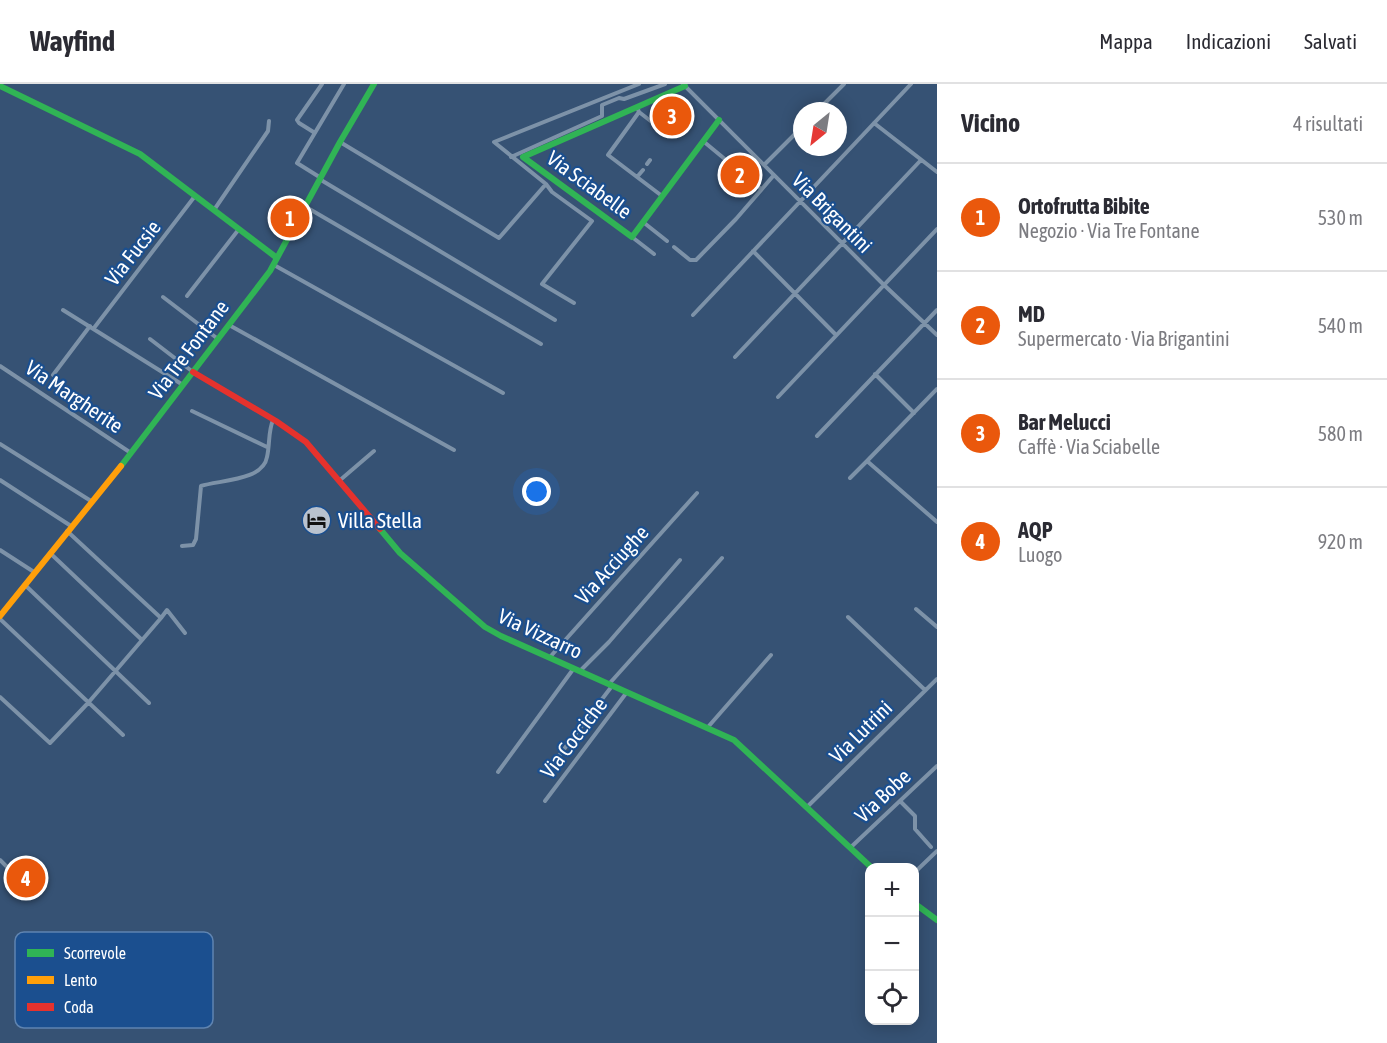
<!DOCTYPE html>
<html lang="it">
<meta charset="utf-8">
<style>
:root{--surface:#fff;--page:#f2f2f3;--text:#2b2b33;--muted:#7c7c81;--line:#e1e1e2;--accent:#ea580c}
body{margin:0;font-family:"Asap Condensed",sans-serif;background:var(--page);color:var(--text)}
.controls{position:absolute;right:18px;bottom:18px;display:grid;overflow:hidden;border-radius:12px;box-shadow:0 3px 15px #0003}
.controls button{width:54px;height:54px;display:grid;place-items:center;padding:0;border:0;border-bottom:2px solid var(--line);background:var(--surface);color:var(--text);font:30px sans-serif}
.compass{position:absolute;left:793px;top:18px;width:54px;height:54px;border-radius:50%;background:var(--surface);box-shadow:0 3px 15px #0003;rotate:210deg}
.you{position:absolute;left:537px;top:408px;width:21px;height:21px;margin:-15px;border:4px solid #fff;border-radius:50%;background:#1a73e8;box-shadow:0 0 0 9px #1a73e833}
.badge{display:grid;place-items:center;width:39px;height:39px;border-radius:50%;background:var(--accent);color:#fff;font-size:20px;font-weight:700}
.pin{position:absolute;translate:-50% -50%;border:3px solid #fff;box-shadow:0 2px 6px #0006}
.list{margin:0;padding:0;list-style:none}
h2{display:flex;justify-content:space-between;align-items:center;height:78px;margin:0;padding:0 24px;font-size:26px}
h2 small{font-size:20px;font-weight:400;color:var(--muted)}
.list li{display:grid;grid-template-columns:39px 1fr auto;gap:18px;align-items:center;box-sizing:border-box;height:108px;padding:0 24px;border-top:2px solid var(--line)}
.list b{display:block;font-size:22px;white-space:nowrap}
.list p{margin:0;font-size:20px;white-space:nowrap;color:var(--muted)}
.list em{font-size:20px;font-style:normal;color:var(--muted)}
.icon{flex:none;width:33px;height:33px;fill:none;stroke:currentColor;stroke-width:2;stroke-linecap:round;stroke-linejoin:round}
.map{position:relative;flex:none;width:937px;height:959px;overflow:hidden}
header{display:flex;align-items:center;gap:36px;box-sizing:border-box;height:84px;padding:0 30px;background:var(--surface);border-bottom:2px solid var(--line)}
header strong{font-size:28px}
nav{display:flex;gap:33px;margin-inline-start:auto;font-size:21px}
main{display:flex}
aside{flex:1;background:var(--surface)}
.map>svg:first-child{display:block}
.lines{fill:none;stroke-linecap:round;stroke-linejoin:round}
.street{stroke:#7d92a8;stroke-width:4}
.fast{stroke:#30b455;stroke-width:6}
.slow{stroke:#ff9f0a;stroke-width:6}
.jam{stroke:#e5322d;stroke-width:6}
.labels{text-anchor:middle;stroke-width:4.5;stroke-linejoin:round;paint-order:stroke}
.street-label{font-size:21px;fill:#fff;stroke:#1b4f8f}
.poi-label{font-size:21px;fill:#fff;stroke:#1b4f8f;text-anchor:start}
.key{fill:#1b4f8f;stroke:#5f84b1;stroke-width:1.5}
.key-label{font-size:16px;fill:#fff}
</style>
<header>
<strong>Wayfind</strong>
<nav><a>Mappa</a><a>Indicazioni</a><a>Salvati</a></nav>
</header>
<main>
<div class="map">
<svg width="937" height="959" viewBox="0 0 937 959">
<rect width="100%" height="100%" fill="#365274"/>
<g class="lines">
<!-- street -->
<path class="street" d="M683,0l200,200 54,51
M637,23l2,5 -31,43 54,41
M817,27l27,-27
M639,28l31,24
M874,39l63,49
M315,49l-16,-10 -2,-3 25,-36
M703,57l58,48
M340,58l159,96 47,-54
M511,73l91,-41v-11l17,-7 5,1 41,-15
M647,80l3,-4
M764,81l38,-38
M637,93l6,-7
M321,94l-24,-15 47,-79
M321,96l234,140
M306,123l235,137
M214,126l54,-79 1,-10
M643,138l24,19
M632,153l22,17
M674,163l16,13h6l40,-41 38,-44
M753,167l83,84
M274,181l229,128
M187,212l52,-67
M163,213l55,42
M574,219l-32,-19 50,-63 -40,-29 -6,-8 -52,-42 145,-58
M63,226l120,75
M693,231l218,-231
M229,241l225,125
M94,244l101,-132
M150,255l43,33
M735,273l186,-197
M0,282l131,87
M875,290l39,39
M53,291l37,-49
M937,305l-70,72 70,61
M778,313l159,-168
M192,327l75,36
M817,352l120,-126
M0,360l91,57
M850,394l17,-17
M0,396l71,46
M339,397l35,-30
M67,447l94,87 6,-8 18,23
M182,462l11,-1 3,-6 5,-53c18,-6 62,-5 66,-29 3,-13 1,-25 6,-37
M0,466l34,22
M50,469l92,87
M25,501l124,118
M916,525l21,18
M848,533l77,73
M0,535l123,116
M550,573l147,-164
M580,587l29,-29 71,-82
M609,600l113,-126
M0,613l50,46 38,-40 73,-85
M708,643l63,-72
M552,681l60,-79
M498,688l76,-104
M545,717l82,-109
M900,717l15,15v13l16,18
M807,723l130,-128
M850,764l87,-82
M0,776l8,8 16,-10
M914,789l23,-22"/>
<!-- fast -->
<path class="fast" d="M0,2l140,68 137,104
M685,2l-162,71 109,80 87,-117
M121,382l149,-195 70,-129 34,-58
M380,445l20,24 85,74 16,9 233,104 138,128
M914,819l23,17"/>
<!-- slow -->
<path class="slow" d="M0,532l121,-150"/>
<!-- jam -->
<path class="jam" d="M193,288l83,49 30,21 74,87"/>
</g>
<!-- icons -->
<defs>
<symbol id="hotel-disc" viewBox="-11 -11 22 22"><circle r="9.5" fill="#b9c2ce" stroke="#1b4f8f"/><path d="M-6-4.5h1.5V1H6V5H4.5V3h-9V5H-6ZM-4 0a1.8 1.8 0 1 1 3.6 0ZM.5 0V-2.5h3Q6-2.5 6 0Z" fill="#111"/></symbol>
</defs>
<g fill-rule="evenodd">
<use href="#hotel-disc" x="300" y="420" width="33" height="33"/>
</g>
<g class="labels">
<!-- street labels -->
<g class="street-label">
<text transform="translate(589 101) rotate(36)" y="7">Via Sciabelle</text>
<text transform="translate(832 129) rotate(45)" y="7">Via Brigantini</text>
<text transform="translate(133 169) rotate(-52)" y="7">Via Fucsie</text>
<text transform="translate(189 266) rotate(-53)" y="7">Via Tre Fontane</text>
<text transform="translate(74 313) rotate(34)" y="7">Via Margherite</text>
<text transform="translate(612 481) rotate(-48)" y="7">Via Acciughe</text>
<text transform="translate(540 550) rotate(25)" y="7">Via Vizzarro</text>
<text transform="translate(861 648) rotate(-45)" y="7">Via Lutrini</text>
<text transform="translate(574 654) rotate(-53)" y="7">Via Cocciche</text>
<text transform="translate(883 712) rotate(-43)" y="7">Via Bobe</text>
</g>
<!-- poi labels -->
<g class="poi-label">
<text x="338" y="444">Villa Stella</text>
</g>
</g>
<!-- legend -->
<rect x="15" y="848" width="198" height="96" rx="9" class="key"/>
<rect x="27" y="865" width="27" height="8" fill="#30b455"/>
<rect x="27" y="892" width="27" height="8" fill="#ff9f0a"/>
<rect x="27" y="919" width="27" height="8" fill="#e5322d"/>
<g class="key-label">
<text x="64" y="875">Scorrevole</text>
<text x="64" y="902">Lento</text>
<text x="64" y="929">Coda</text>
</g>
</svg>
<div class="controls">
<button>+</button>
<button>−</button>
<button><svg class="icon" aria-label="locate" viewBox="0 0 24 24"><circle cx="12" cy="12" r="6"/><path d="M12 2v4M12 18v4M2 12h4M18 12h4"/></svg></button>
</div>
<svg class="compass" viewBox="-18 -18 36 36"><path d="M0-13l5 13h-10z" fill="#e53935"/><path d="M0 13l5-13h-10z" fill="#7c7c81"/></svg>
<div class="you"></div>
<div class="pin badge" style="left:290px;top:134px">1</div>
<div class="pin badge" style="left:740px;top:91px">2</div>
<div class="pin badge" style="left:672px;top:32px">3</div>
<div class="pin badge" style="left:26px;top:794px">4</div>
</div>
<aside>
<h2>Vicino<small>4 risultati</small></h2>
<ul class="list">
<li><span class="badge">1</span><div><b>Ortofrutta Bibite</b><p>Negozio · Via Tre Fontane</p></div><em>530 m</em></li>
<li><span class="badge">2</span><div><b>MD</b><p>Supermercato · Via Brigantini</p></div><em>540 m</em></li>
<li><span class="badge">3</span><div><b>Bar Melucci</b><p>Caffè · Via Sciabelle</p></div><em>580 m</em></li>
<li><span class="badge">4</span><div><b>AQP</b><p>Luogo</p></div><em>920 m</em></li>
</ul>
</aside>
</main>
